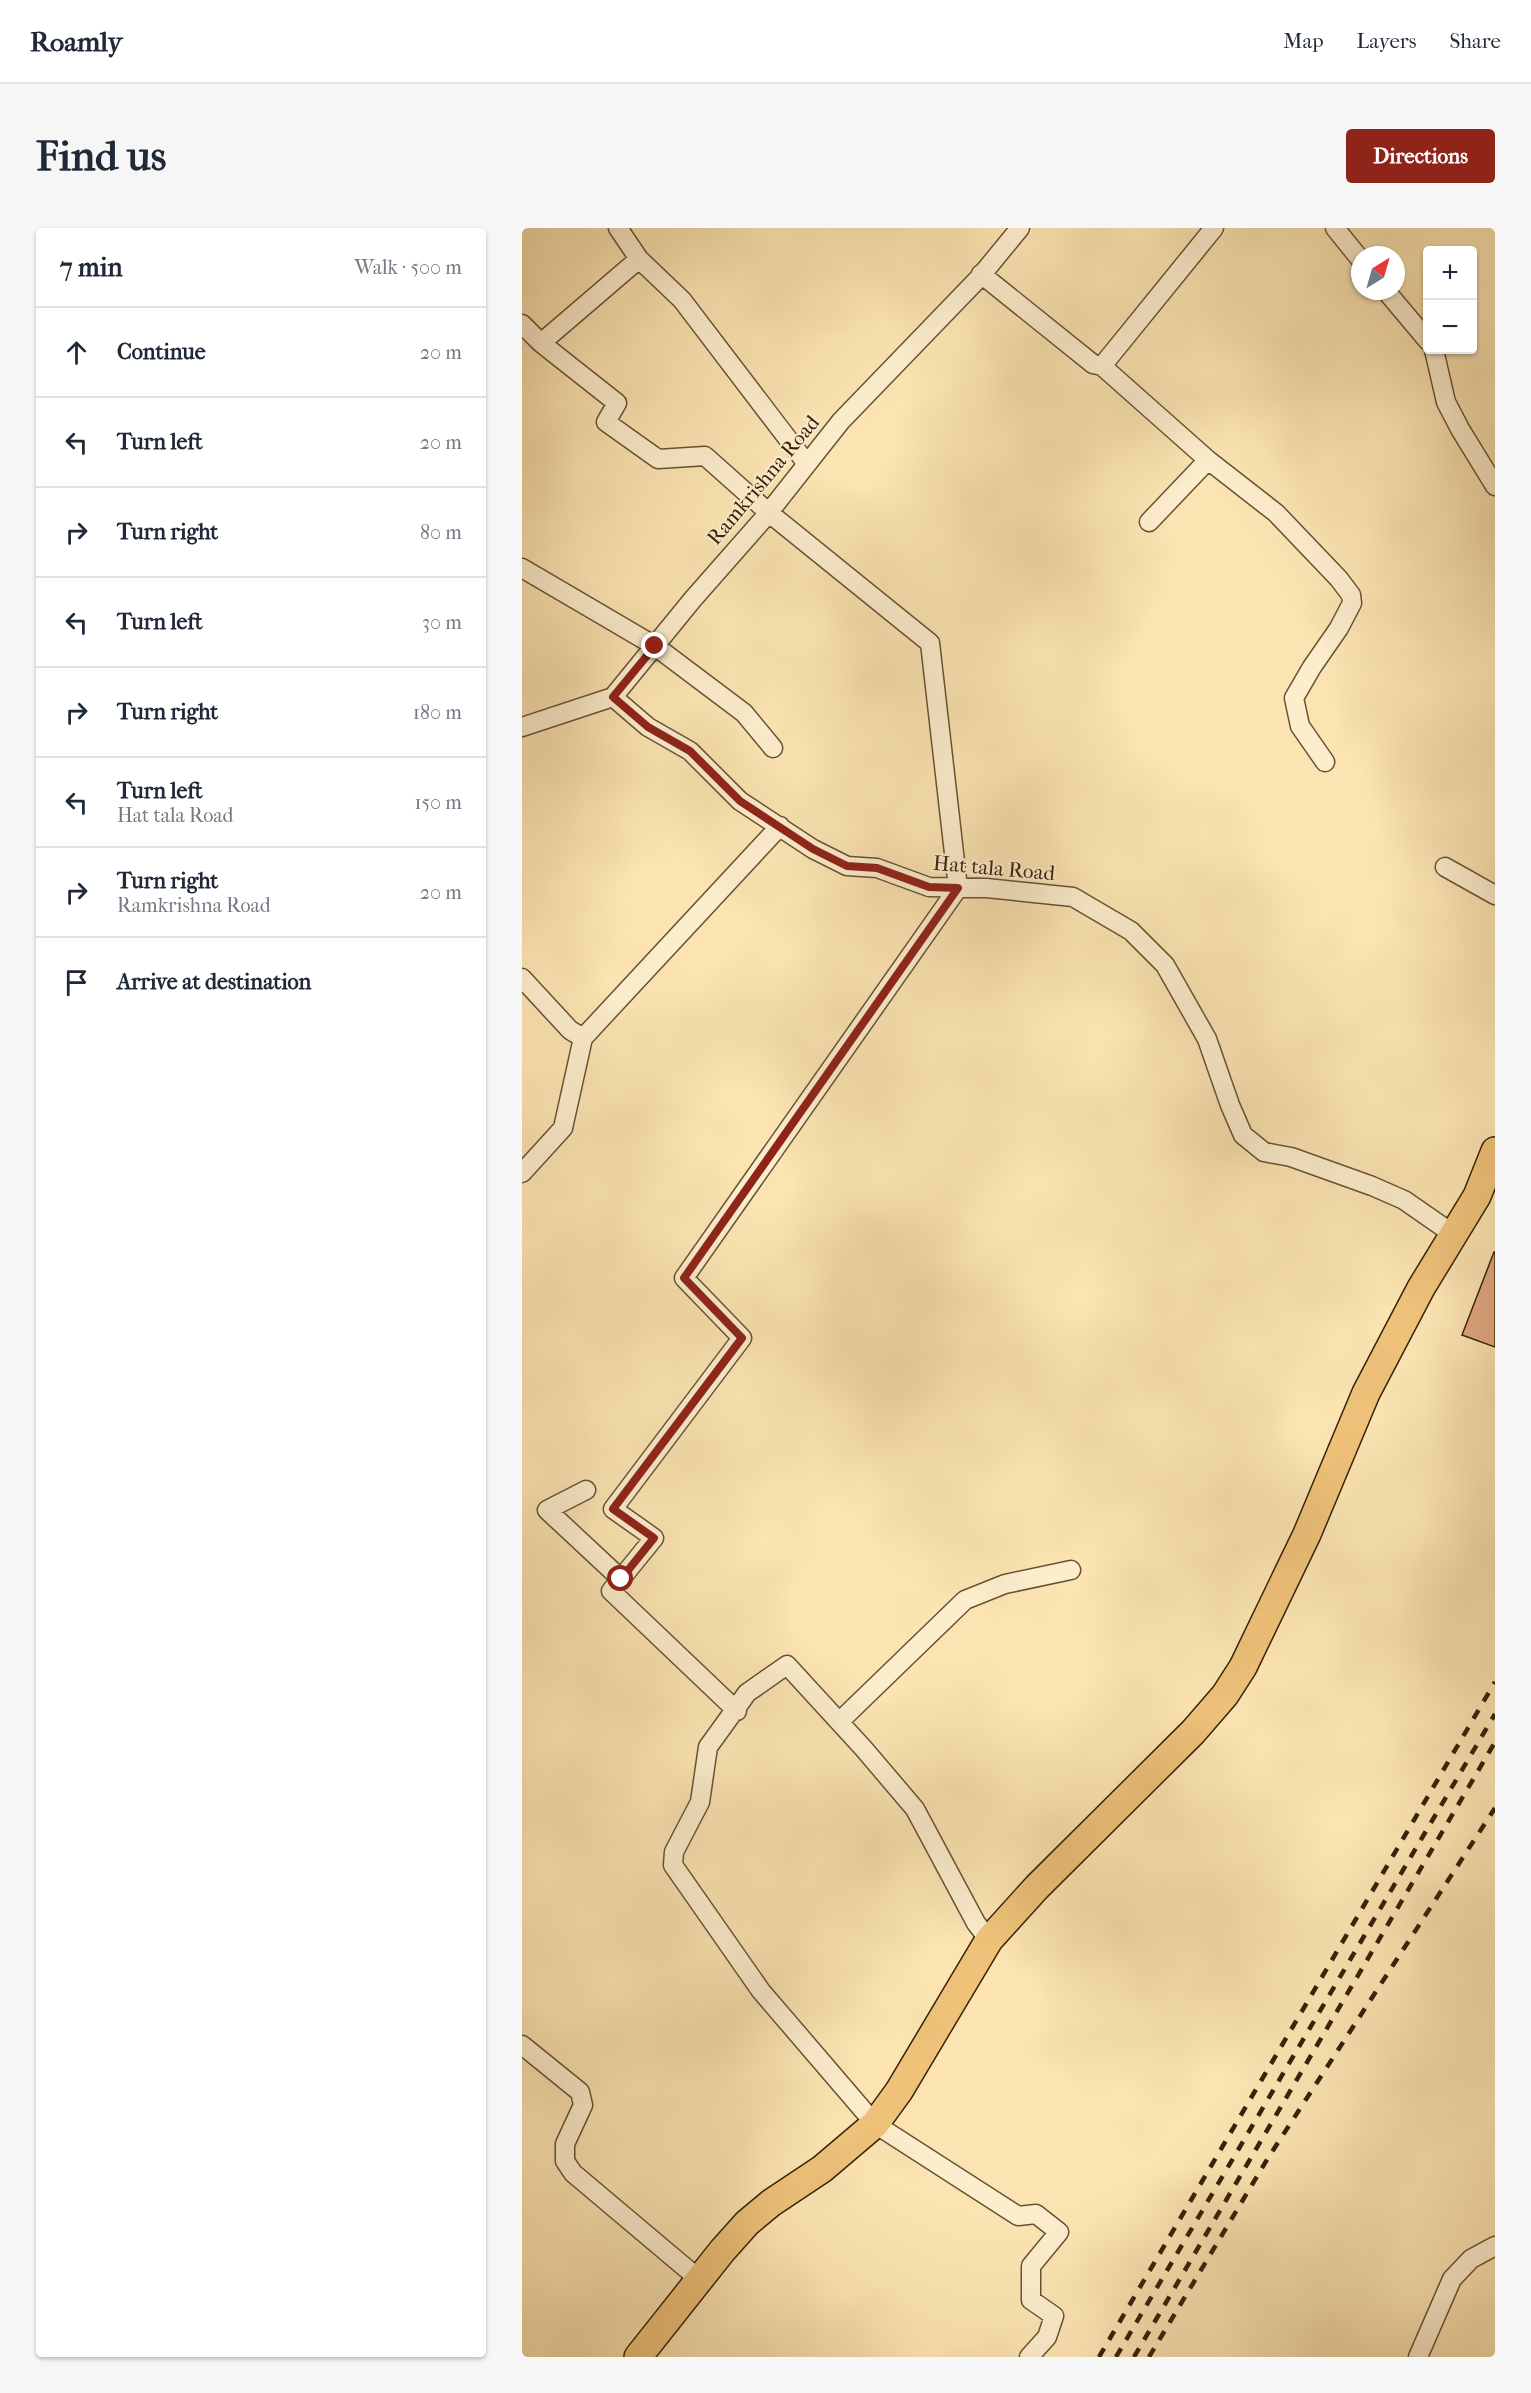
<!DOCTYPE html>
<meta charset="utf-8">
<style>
:root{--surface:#fff;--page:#f6f6f7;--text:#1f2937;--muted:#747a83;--line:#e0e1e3;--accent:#8f2418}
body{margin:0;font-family:"IM FELL French Canon",serif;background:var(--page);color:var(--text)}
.controls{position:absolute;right:18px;top:18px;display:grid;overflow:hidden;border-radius:6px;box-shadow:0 2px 4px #0004}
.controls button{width:54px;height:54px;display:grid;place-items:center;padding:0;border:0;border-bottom:2px solid var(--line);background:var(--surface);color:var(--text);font:30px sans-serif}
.compass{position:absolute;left:829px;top:18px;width:54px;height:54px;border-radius:50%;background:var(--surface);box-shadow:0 2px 4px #0004;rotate:37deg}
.stop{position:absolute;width:18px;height:18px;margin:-14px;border:4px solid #8f2418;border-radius:50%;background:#fff}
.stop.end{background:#8f2418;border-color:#fff;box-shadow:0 2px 6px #0008}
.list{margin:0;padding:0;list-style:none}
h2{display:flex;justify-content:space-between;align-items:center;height:78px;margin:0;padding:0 24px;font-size:26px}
h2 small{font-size:20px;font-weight:400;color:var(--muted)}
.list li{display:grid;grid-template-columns:39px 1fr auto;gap:18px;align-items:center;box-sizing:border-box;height:90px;padding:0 24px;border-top:2px solid var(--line)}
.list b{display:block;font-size:22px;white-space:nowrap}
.list p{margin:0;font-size:20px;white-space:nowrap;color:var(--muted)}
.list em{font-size:20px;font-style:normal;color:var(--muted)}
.icon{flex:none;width:33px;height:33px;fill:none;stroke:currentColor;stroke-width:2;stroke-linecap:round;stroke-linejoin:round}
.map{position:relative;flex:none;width:973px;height:2129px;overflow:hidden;border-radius:6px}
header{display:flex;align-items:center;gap:36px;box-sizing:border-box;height:84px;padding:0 30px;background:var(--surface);border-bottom:2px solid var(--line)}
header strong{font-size:28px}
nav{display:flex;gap:33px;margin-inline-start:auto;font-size:21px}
.intro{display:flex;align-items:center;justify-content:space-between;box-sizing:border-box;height:144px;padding:0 36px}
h1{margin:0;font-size:42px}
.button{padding:15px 27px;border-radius:6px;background:var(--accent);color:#fff;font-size:21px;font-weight:700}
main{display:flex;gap:36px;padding:0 36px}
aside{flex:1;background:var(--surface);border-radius:6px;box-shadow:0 2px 4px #0004}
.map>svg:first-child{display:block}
.building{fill:#dfa67e;stroke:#372109;stroke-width:1.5}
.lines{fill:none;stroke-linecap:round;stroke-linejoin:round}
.minor-casing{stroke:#685233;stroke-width:21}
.highway-casing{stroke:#372109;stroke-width:30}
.minor{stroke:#fcedcd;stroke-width:18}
.highway{stroke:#eec279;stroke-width:27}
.rail{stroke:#372109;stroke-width:4.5;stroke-dasharray:10 10;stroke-linecap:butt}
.route{stroke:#8f2418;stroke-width:8}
.labels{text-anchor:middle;stroke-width:4.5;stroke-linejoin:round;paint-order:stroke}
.street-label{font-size:21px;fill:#372109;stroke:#fcedcd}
</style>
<header>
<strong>Roamly</strong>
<nav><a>Map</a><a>Layers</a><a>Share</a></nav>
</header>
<div class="intro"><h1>Find us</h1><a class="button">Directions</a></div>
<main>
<aside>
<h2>7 min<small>Walk · 500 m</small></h2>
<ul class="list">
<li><svg class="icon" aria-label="ahead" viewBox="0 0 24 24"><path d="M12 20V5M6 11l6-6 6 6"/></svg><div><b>Continue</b></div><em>20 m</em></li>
<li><svg class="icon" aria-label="left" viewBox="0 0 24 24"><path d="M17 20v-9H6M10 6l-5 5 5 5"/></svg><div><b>Turn left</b></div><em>20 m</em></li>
<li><svg class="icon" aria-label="right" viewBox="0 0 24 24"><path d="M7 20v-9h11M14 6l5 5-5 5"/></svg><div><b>Turn right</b></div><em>80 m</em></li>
<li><svg class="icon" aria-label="left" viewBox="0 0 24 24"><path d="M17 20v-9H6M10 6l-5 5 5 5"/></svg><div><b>Turn left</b></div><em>30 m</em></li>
<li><svg class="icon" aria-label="right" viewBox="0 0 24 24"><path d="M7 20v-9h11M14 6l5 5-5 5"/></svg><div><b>Turn right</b></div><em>180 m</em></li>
<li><svg class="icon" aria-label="left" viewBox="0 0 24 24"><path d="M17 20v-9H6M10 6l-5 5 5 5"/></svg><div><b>Turn left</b><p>Hat tala Road</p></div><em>150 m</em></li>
<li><svg class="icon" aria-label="right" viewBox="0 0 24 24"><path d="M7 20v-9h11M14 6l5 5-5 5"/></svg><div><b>Turn right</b><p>Ramkrishna Road</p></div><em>20 m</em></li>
<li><svg class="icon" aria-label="arrive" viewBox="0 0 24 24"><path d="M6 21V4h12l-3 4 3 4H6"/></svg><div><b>Arrive at destination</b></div></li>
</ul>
</aside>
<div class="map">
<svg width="973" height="2129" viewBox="0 0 973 2129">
<rect width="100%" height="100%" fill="#fbe4b2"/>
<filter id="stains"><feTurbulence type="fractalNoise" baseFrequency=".00333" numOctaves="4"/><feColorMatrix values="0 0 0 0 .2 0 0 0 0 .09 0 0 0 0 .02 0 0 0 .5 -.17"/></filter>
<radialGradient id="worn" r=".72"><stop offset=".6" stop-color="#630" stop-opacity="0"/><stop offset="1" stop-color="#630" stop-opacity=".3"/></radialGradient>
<!-- building -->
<path class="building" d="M972,1024h1v95l-33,-12z"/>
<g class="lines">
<defs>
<path id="minor" d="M96,0l21,31 43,41 125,164
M813,0l25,31
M459,46l112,90 9,2 106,94 68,53 63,66 12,16 1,8 -13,25 -27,39 -18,31 6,28 25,36
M864,63l42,50
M0,96l19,19 98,-84
M19,115l76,60 -11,19 52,37 47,-3 63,56 162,131 28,245 -274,390 58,60 -129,171 41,29 -43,53 126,120
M912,122l12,52 14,27 35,57
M580,138l112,-138
M627,294l59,-62
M0,340l133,78 89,67 29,35
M91,469l35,30 42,24 50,50 73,48 34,17 30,2 52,19 57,1 87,9 58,34 34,34 42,74 23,66 13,30 21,17 27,5 81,29 32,14 49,34
M0,499l91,-30 80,-98 73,-83 75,-95 138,-143 41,-50
M923,639l50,28
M0,750l48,52 13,8
M0,945l41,-45 20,-90 197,-212
M64,1262l-39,20 74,69
M318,1493l125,-121 40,-16 66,-14
M467,1712l-13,-17 -61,-114 -51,-60 -77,-84 -40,28 -39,54 -8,55 -26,50 -1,13 88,126 114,133 143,92 18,-2 23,18 -28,34v34l23,16 -7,21 -18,20
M0,1817l58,47 3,13 -18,39v17l8,12 127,107
M896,2129l34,-78 19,-20 24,-13"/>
<path id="highway" d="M116,2129l84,-106 25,-28 24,-20 51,-34 53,-45 24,-33 90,-151 48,-53 156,-155 32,-37 18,-28 64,-133 59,-141 55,-105 56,-92 18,-45"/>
</defs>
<!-- minor casing -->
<use href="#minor" class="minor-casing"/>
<!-- highway casing -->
<use href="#highway" class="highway-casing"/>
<!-- minor -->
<use href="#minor" class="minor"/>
<!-- highway -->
<use href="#highway" class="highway"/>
<!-- rail -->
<path class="rail" d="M577,2129l396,-675
M594,2129l379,-643
M612,2129l361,-615
M627,2129l119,-199 227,-350"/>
</g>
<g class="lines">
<!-- route -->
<path class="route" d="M99,1351l33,-41 -41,-29 129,-171 -58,-60 274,-390 -29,-1 -52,-19 -30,-2 -34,-17 -73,-48 -50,-50 -42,-24 -35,-30 42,-51"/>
</g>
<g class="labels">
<!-- street labels -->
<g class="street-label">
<text transform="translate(241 252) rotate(-50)" y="7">Ramkrishna Road</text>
<text transform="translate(472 640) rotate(5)" y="7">Hat tala Road</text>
</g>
</g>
<rect width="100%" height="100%" filter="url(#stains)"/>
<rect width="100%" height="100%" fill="url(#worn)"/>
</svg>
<div class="controls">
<button>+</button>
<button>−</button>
</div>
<svg class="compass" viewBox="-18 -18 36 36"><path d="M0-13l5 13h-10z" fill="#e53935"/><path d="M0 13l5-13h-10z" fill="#747a83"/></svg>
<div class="stop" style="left:99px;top:1351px"></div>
<div class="stop end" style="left:133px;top:418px"></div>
</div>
</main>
